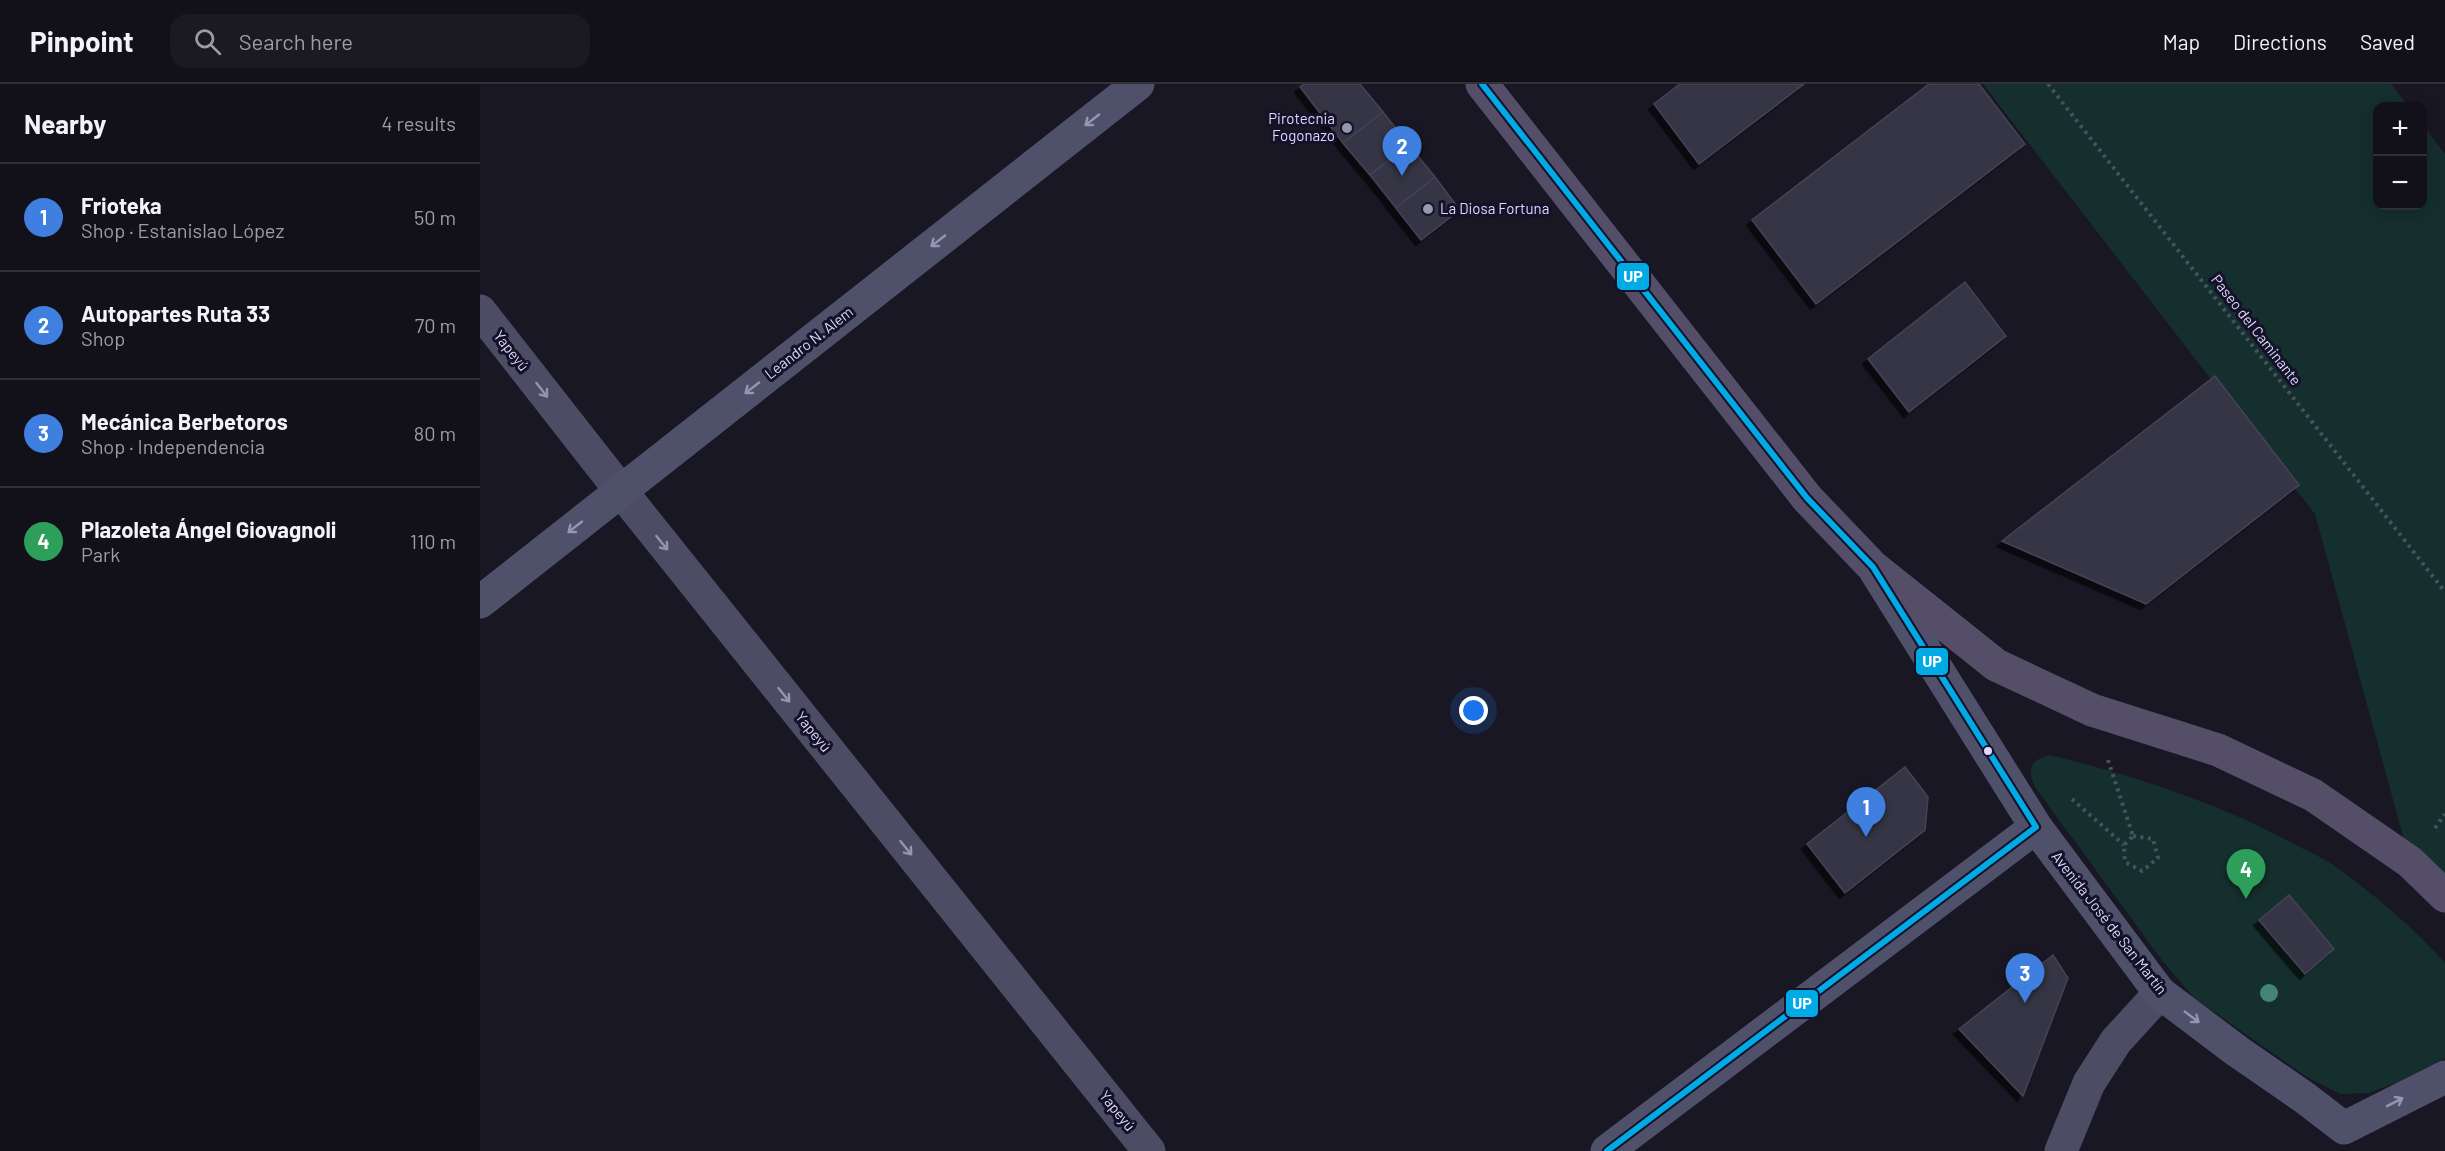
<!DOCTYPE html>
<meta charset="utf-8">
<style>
:root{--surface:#12111a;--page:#1b1a23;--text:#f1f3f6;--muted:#9c9da2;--line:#313139;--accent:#b45309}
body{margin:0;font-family:Barlow,sans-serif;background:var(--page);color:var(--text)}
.controls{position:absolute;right:18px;top:18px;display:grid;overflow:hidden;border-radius:12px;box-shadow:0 3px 15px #0003}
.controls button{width:54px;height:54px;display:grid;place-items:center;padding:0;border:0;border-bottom:2px solid var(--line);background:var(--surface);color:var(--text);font:30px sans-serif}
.you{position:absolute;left:994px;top:627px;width:21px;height:21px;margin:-15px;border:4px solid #fff;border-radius:50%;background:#1a73e8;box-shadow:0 0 0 9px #1a73e833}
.badge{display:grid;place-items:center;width:39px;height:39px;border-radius:50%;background:var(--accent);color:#fff;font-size:20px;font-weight:700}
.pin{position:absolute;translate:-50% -50px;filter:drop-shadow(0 2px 3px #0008)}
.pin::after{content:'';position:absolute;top:32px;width:21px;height:18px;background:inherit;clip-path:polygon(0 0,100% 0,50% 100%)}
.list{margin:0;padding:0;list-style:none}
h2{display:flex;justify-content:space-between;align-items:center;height:78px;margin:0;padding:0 24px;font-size:26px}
h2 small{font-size:20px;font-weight:400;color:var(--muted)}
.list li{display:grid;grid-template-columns:39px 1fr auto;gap:18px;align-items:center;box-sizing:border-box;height:108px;padding:0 24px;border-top:2px solid var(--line)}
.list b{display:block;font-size:22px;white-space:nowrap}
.list p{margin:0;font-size:20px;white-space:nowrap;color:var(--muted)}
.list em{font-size:20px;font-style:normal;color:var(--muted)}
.icon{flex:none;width:33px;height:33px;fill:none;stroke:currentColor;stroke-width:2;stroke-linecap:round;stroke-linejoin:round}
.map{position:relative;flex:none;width:1965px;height:1067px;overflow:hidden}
header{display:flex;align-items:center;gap:36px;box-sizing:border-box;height:84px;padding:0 30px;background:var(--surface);border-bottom:2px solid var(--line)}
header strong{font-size:28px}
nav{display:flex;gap:33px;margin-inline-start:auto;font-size:21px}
.search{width:420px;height:54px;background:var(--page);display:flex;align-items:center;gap:15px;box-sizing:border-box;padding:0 21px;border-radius:18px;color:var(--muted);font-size:22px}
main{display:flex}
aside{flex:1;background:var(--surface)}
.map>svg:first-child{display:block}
.green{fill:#152f2e}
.building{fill:#363545;stroke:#454257;stroke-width:1.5;filter:url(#shadow)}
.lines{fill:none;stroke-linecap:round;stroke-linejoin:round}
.path{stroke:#46535f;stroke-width:4;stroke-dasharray:3 4.5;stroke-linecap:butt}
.street{stroke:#4c4d64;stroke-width:33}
.secondary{stroke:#4f506a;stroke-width:33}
.primary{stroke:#544e69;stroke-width:33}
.bus-1-casing{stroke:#141129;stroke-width:10}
.bus-1{stroke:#00aae4;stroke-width:6}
.tree{fill:#438476}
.oneway{stroke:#9695b4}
.oneway2{stroke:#9494b1}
.poi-dot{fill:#9796b1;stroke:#141129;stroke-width:2}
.bus-dot{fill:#dcdafe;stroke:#141129;stroke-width:2}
.labels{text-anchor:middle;stroke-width:6;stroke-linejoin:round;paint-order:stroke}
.poi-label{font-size:15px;fill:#dcdafe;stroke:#141129;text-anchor:end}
.street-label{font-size:15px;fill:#dcdafe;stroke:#141129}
.line-badge{stroke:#141129;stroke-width:2}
.badge-label{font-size:16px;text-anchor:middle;font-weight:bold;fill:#fff}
</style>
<header>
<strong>Pinpoint</strong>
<div class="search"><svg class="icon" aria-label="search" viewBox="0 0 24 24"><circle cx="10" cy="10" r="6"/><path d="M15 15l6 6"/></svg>Search here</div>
<nav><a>Map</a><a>Directions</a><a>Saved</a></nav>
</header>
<main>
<aside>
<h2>Nearby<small>4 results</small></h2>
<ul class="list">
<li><span class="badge" style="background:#3f7fe0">1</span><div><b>Frioteka</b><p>Shop · Estanislao López</p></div><em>50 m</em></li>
<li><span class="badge" style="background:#3f7fe0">2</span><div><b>Autopartes Ruta 33</b><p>Shop</p></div><em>70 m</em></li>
<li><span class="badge" style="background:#3f7fe0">3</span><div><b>Mecánica Berbetoros</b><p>Shop · Independencia</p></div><em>80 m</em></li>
<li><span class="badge" style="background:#2e9e5b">4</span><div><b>Plazoleta Ángel Giovagnoli</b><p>Park</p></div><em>110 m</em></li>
</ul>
</aside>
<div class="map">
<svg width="1965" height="1067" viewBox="0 0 1965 1067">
<defs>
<filter id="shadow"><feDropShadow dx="-5.5" dy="5.5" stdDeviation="0" flood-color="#0009"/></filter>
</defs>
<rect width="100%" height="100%" fill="#181723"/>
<!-- green -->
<path class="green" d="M1503,0h408l17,22h-30v100h44l1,-81 22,29v742l-35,-34 -95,-348z
M1569,671c84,20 170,48 247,90 13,7 28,13 40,22 39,28 77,60 109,96v95l-47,24 -29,11 -29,1 -33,-17 -113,-79 -33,-39 -126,-172c-8,-18 -6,-26 14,-32z"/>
<!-- building -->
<path class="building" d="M824,0h56l23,28 -40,31 -43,-56z
M1200,0h124l-105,80 -45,-60z
M1449,0h50l46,60 -209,160 -64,-84z
M903,28l26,33 -39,30 -27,-32z
M929,61l26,32 -39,31 -26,-33z
M955,93l25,33 -39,30 -25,-32z
M1485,198l41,54 -97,76 -41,-53z
M1735,292l84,109 -153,119 -144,-63z
M1425,683l23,30 -3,33 -80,63 -38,-49z
M1809,811l45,54 -29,25 -46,-54z
M1573,871l15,23 -45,118 -64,-67z"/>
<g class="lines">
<!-- path -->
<path class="path" d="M1568,0l397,508
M1628,676l25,76
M1592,715l52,46
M1955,744l10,-14
M1653,752l20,3 5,19 -16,13 -17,-9 -1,-17z"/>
<!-- street -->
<path class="street" d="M0,227l141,180 528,660
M1581,1067l28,-68 27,-42 44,-48"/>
<!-- secondary -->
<path class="secondary" d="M1396,488l160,255 124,166 77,58 68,47 39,30
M0,518l658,-518
M1864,1044l101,-51
M1127,1067l429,-324"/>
<!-- primary -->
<path class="primary" d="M1002,0l325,414 66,69 123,98 96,45 126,40 95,45 97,67 35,34"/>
<defs>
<path id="bus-1" d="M1002,0l325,414 66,69 163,260 -429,324"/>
</defs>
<!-- bus-1 casing -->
<use href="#bus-1" class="bus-1-casing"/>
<!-- bus-1 -->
<use href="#bus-1" class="bus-1"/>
</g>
<!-- trees -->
<circle class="tree" cx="1789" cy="909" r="9"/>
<!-- one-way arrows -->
<defs><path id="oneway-shaft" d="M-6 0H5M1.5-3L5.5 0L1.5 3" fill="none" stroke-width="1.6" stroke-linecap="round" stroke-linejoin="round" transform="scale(1.5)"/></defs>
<g class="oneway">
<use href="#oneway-shaft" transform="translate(612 36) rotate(142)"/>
<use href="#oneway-shaft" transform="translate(458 157) rotate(142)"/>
<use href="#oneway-shaft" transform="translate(272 304) rotate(142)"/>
<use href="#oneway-shaft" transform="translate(95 443) rotate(142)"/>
<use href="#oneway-shaft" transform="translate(1712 933) rotate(37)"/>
<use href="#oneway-shaft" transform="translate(1915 1018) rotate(-27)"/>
</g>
<g class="oneway2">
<use href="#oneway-shaft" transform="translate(62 306) rotate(52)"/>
<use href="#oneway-shaft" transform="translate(182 459) rotate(51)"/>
<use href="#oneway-shaft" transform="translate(304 611) rotate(51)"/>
<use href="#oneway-shaft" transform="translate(426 764) rotate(51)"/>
</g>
<!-- markers -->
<g class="poi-dot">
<circle cx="867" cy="44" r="6"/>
<circle cx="948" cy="125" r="6"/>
</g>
<circle class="bus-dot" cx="1508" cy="667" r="5"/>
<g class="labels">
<!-- poi labels -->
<g class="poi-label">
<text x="855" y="40">Pirotecnia<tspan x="855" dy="17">Fogonazo</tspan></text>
<text x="960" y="130" text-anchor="start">La Diosa Fortuna</text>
</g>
<!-- street labels -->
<g class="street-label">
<text transform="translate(1776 246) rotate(52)" y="5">Paseo del Caminante</text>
<text transform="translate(329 259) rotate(-38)" y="5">Leandro N. Alem</text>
<text transform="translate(31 267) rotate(52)" y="5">Yapeyú</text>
<text transform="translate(333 648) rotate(51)" y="5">Yapeyú</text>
<text transform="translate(1629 839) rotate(52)" y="5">Avenida José de San Martín</text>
<text transform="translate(637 1027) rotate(51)" y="5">Yapeyú</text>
</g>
</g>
<g class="line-badge">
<rect x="1136" y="178" width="34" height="29" rx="6" fill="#00aae4"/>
<rect x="1435" y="563" width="34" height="29" rx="6" fill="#00aae4"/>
<rect x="1305" y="905" width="34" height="29" rx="6" fill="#00aae4"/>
</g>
<g class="badge-label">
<text x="1153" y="198">UP</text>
<text x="1452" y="583">UP</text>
<text x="1322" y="925">UP</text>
</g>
</svg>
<div class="controls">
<button>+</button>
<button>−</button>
</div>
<div class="you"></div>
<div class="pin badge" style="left:1386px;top:753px;background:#3f7fe0">1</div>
<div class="pin badge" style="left:922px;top:92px;background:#3f7fe0">2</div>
<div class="pin badge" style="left:1545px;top:919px;background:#3f7fe0">3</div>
<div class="pin badge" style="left:1766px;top:815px;background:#2e9e5b">4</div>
</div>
</main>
